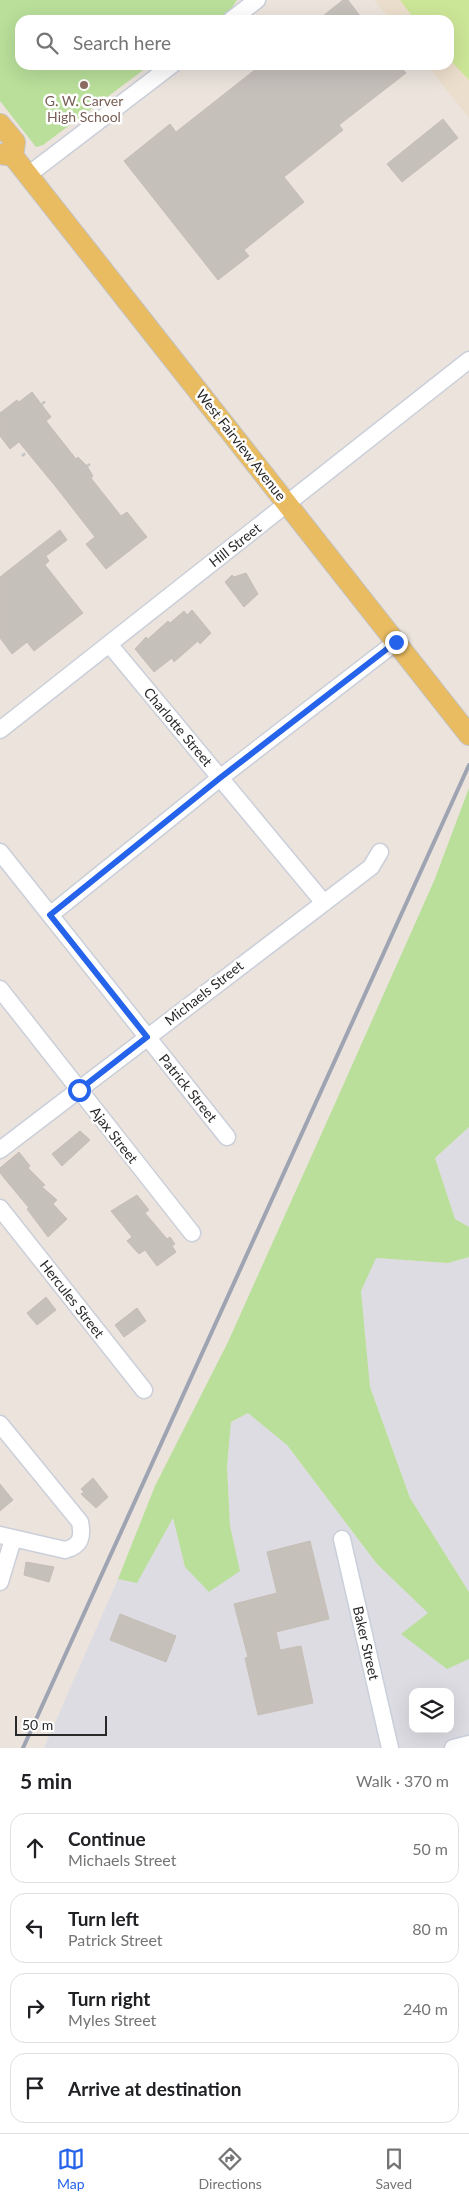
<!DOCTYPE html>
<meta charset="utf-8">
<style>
:root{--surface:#fff;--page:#f6f6f6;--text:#202124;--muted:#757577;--line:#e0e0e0;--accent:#2563eb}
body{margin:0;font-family:Lato,sans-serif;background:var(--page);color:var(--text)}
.controls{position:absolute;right:15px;bottom:15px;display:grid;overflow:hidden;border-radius:10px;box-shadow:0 5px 20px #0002}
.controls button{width:45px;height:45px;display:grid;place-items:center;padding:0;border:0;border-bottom:1px solid var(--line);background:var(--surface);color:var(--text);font:25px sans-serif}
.scale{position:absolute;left:15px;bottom:12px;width:92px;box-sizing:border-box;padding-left:5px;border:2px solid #292929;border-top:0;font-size:14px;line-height:18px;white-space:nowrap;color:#292929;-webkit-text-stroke:4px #fff;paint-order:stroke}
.stop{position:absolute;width:15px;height:15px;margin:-11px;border:4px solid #2563eb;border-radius:50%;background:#fff}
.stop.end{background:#2563eb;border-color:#fff;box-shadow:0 1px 5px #0008}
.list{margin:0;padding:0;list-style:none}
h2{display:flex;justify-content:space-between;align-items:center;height:65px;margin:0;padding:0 20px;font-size:21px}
h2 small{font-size:16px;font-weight:400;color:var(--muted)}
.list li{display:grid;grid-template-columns:32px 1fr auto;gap:15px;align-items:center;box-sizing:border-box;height:70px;margin:0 10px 10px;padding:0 10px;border:1px solid var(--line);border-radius:15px}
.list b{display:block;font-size:19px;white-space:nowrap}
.list p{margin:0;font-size:16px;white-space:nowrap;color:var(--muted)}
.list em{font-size:16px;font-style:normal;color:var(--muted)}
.icon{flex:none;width:28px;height:28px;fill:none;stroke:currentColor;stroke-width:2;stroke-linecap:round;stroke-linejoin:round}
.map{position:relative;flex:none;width:469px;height:1748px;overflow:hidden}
.search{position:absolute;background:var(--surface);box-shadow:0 5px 20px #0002;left:15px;right:15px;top:15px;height:55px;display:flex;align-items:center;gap:12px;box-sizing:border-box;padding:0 18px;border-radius:15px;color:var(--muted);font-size:19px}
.sheet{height:385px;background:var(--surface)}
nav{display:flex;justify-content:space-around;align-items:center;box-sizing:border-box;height:70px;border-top:1px solid var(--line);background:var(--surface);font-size:14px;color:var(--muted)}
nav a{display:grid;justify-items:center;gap:2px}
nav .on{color:var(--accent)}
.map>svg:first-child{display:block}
.industrial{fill:#dddce3;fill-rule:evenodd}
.education{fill:#ecdecc}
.green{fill:#b9df9a}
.pitch{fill:#cce697}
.building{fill:#c6c0bb;stroke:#c6beb5}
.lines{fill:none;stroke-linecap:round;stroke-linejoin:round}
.minor-casing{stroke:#cacfda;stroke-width:19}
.major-casing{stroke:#c3c3c3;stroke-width:22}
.path{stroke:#c3c3c3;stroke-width:2.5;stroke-dasharray:4 2.5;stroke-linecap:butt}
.minor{stroke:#fff;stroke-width:16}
.major{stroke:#e9bc62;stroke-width:20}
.rail{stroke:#9fa4b3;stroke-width:4}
.route{stroke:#2563eb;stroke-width:6}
.education-dot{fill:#8d6e63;stroke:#fff;stroke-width:2}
.labels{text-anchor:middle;stroke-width:5;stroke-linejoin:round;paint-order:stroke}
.education-label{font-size:14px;fill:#785e54;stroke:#fff}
.street-label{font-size:14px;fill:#292929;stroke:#fff}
</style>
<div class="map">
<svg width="469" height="1748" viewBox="0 0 469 1748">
<rect width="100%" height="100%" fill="#ebe3dc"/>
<!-- industrial -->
<path class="industrial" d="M469,1127v100l-14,-8 -20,-61z
M469,1257v335l-59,-94 -40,-111 -9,-96 14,-33 73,5z
M248,1413l39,32 90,119 52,49 -28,21 46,34 22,-9v89h-425l74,-169 19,3 36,-64 12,49 55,4 -10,-45 -3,-59 4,-45zM413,1692h37v37h-37z"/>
<!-- education -->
<path class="education" d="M374,0h95v118l-42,-53h22v-45h-58z"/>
<!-- green -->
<path class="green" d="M0,0h237l-8,12 -12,8h-197v45h130l-107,80 -7,2 -36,-46z
M469,788v339l-34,31 20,61 14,8v30l-21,6 -72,-5 -15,33 9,96 40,111 59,94v67l-22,10 -46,-35 27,-21 -51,-49 -90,-119 -39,-32 -17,9 -4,45 3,59 10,45 -31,21 -24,-25 -12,-49 -36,65 -19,-4 37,-93 73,-144 105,-234 101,-227z"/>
<!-- pitch -->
<path class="pitch" d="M400,0h69v80l-20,-21v-39h-34z"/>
<!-- building -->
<path class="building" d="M343,0h5l15,20h-45z
M261,65h138l7,8 -67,52 4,5 -59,47 20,25 -60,48 5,6 -31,24 -94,-119 46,-37 6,8z
M443,119l15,19 -56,44 -15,-18z
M32,392l19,25 -5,4 30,38 2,-2 9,9 6,10 -2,2 30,38 6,-4 20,25 -41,32 -20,-25 9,-7 -39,-50 -37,-45 -9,7 -10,-13v-23l17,-13 2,2z
M60,530l7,10 -21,16 3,5 -4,4 38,48 -49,38 -7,-9 -15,12 -12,-16v-61z
M246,573l12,21 -14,13 -19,-25 7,-7 2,2z
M192,610l19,23 -11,11 -2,-3 -24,21 -2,-4 -18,14 -19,-23 11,-12 2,2 20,-18 2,2 14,-12 3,4z
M80,1131l10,9 -28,26 -10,-12z
M19,1152l11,14 -2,2 17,17 -3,2 15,13 -4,4 14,15 -19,18 -21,-28 2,-1 -29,-35v-5z
M137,1195l12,15 -4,3 22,26 3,-2 5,7 -3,2 4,6 -19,14 -12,-16 -6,4 -12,-13 5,-4 -21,-26z
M46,1297l10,13 -19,15 -10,-12z
M137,1308l9,13 -22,16 -9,-12z
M93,1478l15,19 -12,11 -15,-14 3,-2 -3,-3z
M0,1484l13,16 -13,11z
M310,1541l19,78 -53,13 4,18 21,-4 12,57 -55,12 -13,-57 3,-1 -14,-53 43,-11 -10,-41z
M26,1562l28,5 -5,15 -25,-7z
M120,1614l56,22 -10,26 -56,-22z"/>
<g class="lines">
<defs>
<path id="minor" d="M231,20l26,-20
M28,175l144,-110
M109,644l215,259
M0,730l469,-370
M0,852l227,285
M50,915l170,-137 176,-136
M0,989l192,244
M0,1150l371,-283 9,-15
M0,1208l144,182
M0,1424l80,98c3,15 1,24 -15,28l-65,-15
M342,1539l48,209
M0,1582l13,-43
M453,1748l16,-4"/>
<path id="major" d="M0,124l15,18 -2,14
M0,154l13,2 456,579"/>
</defs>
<!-- minor casing -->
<use href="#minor" class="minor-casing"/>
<!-- major casing -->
<use href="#major" class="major-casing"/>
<!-- path -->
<path class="path" d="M42,404l5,-4
M22,456l5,-4
M87,466l3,-2"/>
<!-- minor -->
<use href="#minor" class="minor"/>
<!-- major -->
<use href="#major" class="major"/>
<!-- rail -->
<path class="rail" d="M23,1748l446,-983"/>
</g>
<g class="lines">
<!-- route -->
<path class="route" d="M79,1090l68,-53 -97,-122 170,-137 176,-136"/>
</g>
<!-- markers -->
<circle class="education-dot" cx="84" cy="85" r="5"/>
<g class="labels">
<!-- education labels -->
<g class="education-label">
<text x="84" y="106">G. W. Carver<tspan x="84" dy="16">High School</tspan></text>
</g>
<!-- street labels -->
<g class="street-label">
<text transform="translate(241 445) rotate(52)" y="5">West Fairview Avenue</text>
<text transform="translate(235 545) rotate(-38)" y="5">Hill Street</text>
<text transform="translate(178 727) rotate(50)" y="5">Charlotte Street</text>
<text transform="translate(204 993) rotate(-38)" y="5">Michaels Street</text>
<text transform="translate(188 1088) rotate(51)" y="5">Patrick Street</text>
<text transform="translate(114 1135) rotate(52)" y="5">Ajax Street</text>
<text transform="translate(72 1299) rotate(52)" y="5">Hercules Street</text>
<text transform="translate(366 1643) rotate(77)" y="5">Baker Street</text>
</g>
</g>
</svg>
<div class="controls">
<button><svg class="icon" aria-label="layers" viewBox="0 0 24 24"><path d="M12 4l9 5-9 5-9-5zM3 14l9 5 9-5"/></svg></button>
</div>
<div class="scale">50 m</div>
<div class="stop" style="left:79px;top:1090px"></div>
<div class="stop end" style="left:396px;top:642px"></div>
<div class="search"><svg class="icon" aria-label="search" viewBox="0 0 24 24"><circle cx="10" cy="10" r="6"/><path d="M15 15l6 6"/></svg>Search here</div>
</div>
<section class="sheet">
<h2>5 min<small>Walk · 370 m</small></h2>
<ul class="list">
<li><svg class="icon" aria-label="ahead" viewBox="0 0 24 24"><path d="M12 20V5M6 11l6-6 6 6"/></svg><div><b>Continue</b><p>Michaels Street</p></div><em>50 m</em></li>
<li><svg class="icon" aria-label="left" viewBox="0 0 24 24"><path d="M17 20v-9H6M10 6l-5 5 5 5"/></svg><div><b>Turn left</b><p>Patrick Street</p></div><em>80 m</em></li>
<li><svg class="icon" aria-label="right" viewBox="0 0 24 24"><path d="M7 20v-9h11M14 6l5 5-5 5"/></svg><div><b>Turn right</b><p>Myles Street</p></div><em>240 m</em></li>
<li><svg class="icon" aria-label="arrive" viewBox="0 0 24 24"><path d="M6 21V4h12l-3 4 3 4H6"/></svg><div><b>Arrive at destination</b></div></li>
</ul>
</section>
<nav>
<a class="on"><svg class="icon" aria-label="map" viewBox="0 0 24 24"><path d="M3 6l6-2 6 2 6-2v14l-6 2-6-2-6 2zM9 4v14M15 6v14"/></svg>Map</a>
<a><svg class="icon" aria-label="directions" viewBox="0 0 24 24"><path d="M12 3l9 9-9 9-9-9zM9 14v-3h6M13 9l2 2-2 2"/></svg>Directions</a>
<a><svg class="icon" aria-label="saved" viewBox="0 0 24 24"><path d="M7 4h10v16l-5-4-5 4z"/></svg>Saved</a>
</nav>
